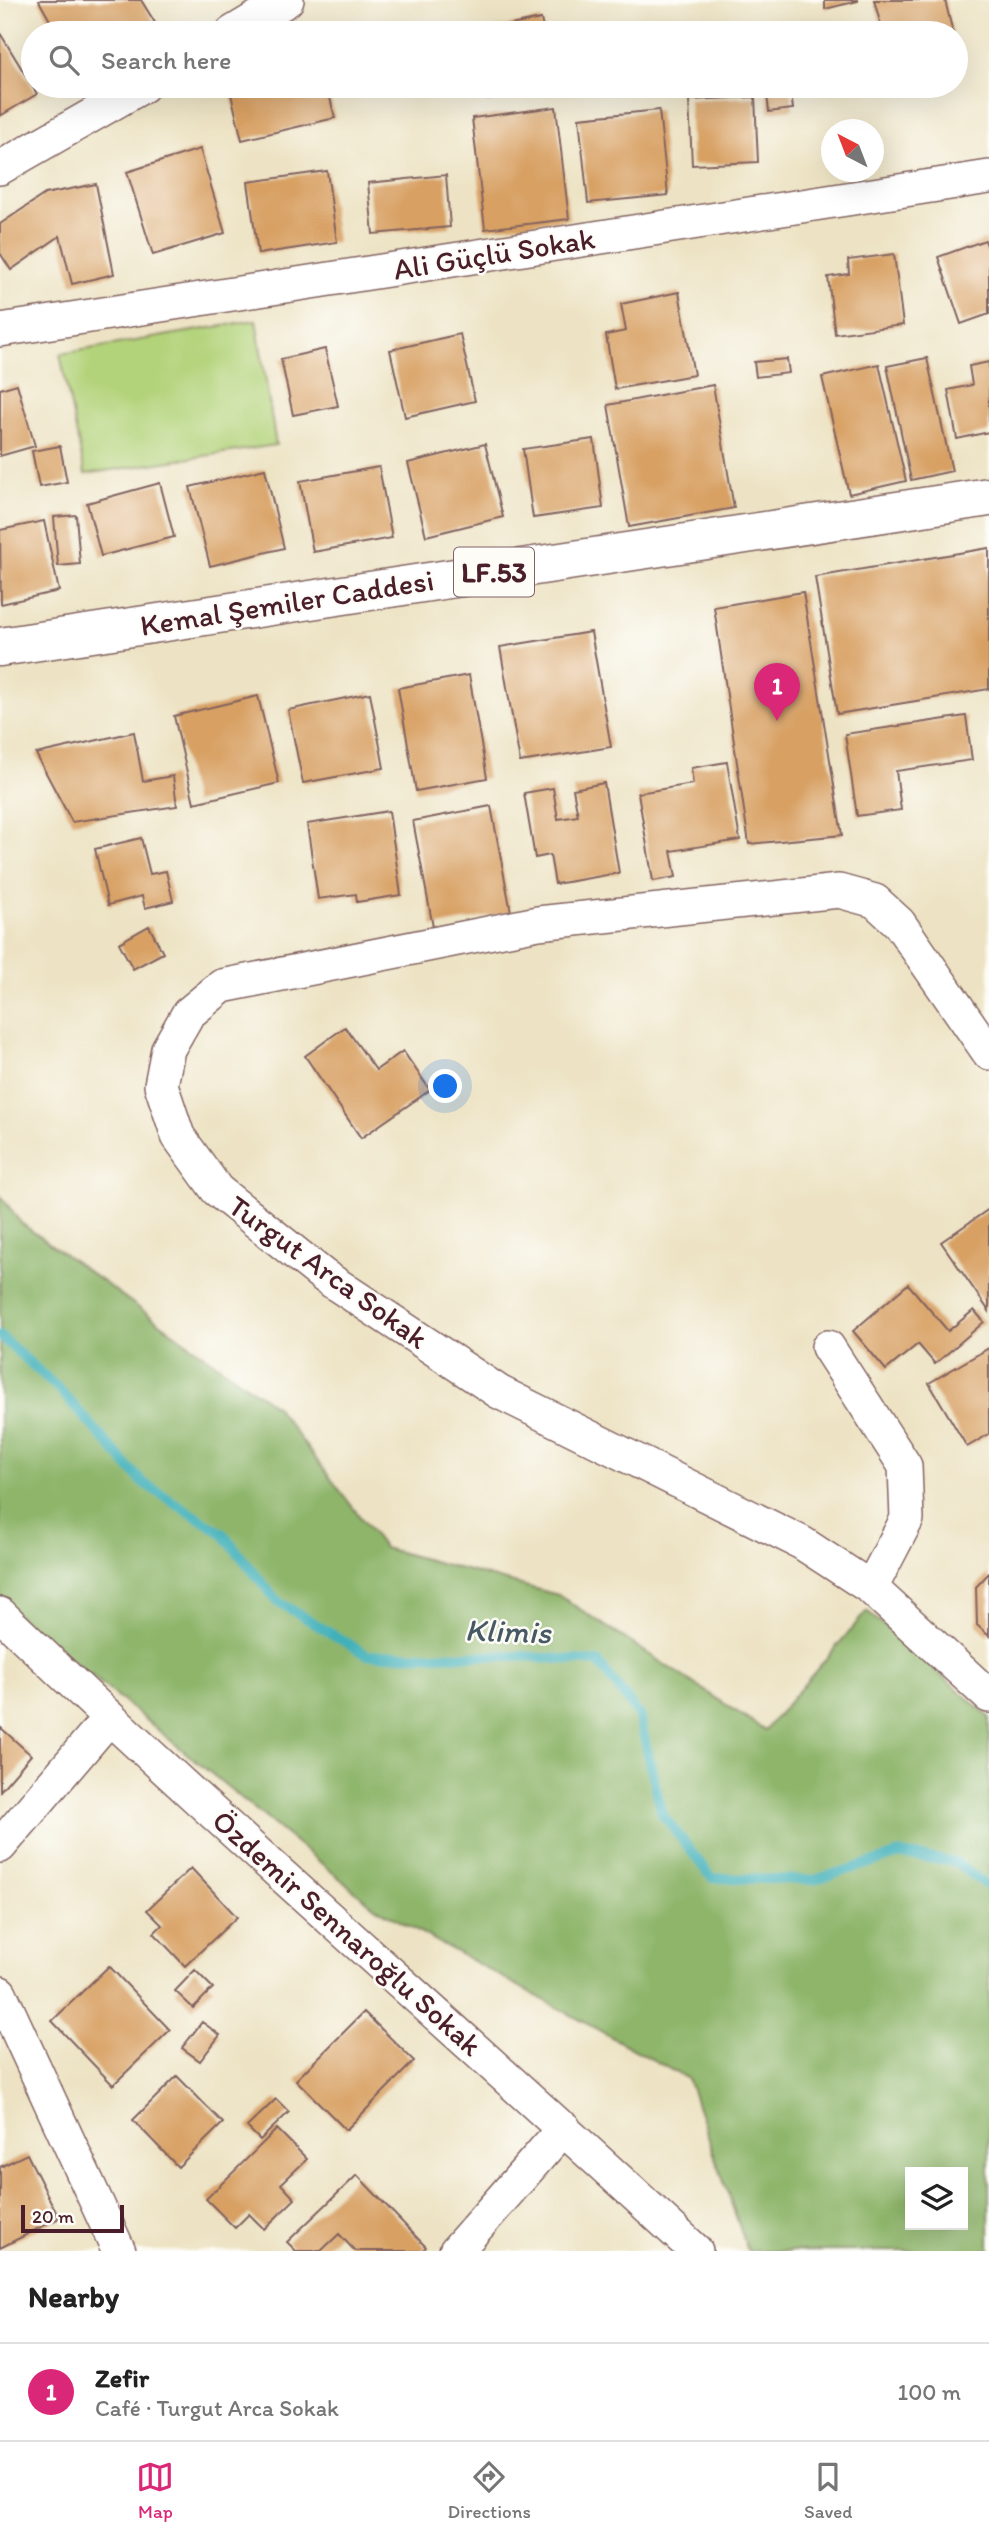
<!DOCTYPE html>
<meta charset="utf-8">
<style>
:root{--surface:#fff;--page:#f2f2f2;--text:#222;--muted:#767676;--line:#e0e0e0;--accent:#db2777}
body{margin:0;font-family:Itim,sans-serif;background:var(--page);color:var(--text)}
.controls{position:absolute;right:21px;bottom:21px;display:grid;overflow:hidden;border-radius:0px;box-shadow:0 7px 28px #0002}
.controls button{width:63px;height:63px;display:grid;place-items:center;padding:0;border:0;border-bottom:2px solid var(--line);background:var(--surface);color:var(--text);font:35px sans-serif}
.compass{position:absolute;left:821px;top:119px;width:63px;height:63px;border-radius:50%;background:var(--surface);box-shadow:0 7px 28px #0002;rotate:318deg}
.scale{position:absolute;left:21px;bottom:18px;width:103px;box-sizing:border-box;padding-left:7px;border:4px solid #4a1f2b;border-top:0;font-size:19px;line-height:24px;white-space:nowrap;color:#4a1f2b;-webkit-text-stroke:5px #fdfcf7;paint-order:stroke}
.you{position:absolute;left:446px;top:1087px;width:24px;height:24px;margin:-18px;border:5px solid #fff;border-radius:50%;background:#1a73e8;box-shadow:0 0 0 10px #1a73e833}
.badge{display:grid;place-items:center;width:46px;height:46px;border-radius:50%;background:var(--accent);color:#fff;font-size:23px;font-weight:700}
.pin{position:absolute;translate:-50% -58px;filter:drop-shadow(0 2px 4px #0008)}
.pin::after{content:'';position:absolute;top:37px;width:24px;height:21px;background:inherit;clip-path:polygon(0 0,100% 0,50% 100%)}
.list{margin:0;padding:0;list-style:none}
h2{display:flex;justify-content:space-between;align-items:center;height:91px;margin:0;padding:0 28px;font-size:30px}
h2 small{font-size:23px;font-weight:400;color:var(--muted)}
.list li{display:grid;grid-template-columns:46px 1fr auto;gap:21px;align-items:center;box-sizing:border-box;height:98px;padding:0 28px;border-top:2px solid var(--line)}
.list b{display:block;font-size:26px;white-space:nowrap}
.list p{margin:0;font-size:23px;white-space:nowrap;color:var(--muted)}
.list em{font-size:23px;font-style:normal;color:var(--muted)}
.icon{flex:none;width:38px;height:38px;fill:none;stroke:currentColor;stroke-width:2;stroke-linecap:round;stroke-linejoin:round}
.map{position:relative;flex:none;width:989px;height:2251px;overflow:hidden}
.search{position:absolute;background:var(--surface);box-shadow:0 7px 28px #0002;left:21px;right:21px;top:21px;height:77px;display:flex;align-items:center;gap:18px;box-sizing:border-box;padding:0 24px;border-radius:38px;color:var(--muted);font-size:26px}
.sheet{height:189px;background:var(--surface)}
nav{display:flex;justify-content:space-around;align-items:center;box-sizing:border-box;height:98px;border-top:2px solid var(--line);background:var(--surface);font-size:19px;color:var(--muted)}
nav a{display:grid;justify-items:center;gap:4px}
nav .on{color:var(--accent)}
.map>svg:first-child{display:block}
.green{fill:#b3d37a;stroke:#7e7952;stroke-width:2}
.forest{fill:#8eb56a;stroke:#6c6a4a;stroke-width:2;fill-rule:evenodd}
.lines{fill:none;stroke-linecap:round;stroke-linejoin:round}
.stream{stroke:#40b0ba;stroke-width:10}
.building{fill:#d8a063}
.street-casing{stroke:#836461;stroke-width:36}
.primary-casing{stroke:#836461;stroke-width:41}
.street{stroke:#fff;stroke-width:33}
.primary{stroke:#fff;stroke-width:38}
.labels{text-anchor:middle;stroke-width:5;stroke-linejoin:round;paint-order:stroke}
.shield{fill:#fdfcf7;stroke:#806168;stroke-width:2}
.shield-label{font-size:28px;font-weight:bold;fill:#4a1f2b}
.street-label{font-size:30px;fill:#4a1f2b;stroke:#fdfcf7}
.water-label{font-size:32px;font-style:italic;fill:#465964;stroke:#fdfcf7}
</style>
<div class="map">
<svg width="989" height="2251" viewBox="0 0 989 2251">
<rect width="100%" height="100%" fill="#fdfcf7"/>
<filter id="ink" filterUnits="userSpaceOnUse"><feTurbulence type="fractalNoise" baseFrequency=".0143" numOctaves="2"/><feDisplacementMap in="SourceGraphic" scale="14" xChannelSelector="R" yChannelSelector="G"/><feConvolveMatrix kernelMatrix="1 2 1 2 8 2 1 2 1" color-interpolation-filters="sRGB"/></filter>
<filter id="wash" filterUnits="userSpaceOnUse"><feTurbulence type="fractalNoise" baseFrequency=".00686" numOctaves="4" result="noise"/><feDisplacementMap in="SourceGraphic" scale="28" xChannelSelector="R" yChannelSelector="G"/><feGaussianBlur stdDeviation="1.57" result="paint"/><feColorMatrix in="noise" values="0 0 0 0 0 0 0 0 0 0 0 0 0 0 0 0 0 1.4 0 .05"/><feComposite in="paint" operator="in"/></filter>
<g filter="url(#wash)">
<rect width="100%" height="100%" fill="#ede3c4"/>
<!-- green -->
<path class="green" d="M256,320l20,125 -191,29 -25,-120z"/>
<!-- forest -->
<path class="forest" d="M0,1195l21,28 254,183 109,142 174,47 207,135 102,-119 122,106v534h-241l-60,-172 -312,-171 -376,-307zM910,2172h53v53h-53z"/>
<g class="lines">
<!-- stream -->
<path class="stream" d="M0,1336l59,53 83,93 80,51 55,68 90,54 155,1 76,6 41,53 23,99 50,64 102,2 86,-26 55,8 34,25"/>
</g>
<g id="blocks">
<!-- building -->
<path class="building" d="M41,0h100l16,26 -12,7h-88l-18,-32z
M825,0h33v1l-33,8z
M874,0h71l8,33h-70z
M541,19l3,14h-69v-1z
M0,33l37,61 -37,22z
M229,86h98l8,32 -93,22z
M484,86h61v1l-58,12z
M766,86h24l3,23 -24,3z
M755,97l3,65 -66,3 -3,-65z
M556,107l13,112 -84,10 -13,-111z
M659,110l9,85 -80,8 -9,-85z
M200,149l25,84 -72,22 -26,-83z
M327,171l10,71 -79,12 -10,-72z
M446,175l4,52 -77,7 -5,-51z
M96,184l18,90 -42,10 -12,-48 -49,34 -11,-17v-29l45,-30z
M985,240l4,11v63l-28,10 -23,-67z
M894,254l9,71 -68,9 -7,-57 21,-3 -1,-14z
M679,292l15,83 -79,14 -9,-54 20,-4 -5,-27z
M460,334l15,67 -70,16 -15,-67z
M325,349l13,57 -45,9 -12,-56z
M927,358l25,113 -41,9 -24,-114z
M787,359l2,14 -33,4 -2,-15z
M989,362v70l-32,7 -9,-49 24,-5 -3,-19z
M879,364l27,117 -57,13 -27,-117z
M17,384l18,62 -35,10v-67z
M713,385l21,123 -105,19 -21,-122z
M594,439l9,69 -70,10 -10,-69z
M485,444l18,73 -77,19 -18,-73z
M60,446l7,36 -28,5 -7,-36z
M379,467l13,71 -79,14 -13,-71z
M265,469l19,79 -74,18 -20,-79z
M160,483l14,54 -73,19 -14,-53z
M76,515l4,49 -22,2 -4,-49z
M44,521l15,70 -58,13 -1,-74z
M989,548v141l-152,25 -22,-137z
M803,592l39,243 -93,9 -35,-237z
M591,632l20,115 -91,15 -20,-115z
M469,675l18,103 -71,13 -18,-103z
M370,693l14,75 -81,15 -15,-73z
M258,696l21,87 -85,20 -20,-87z
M966,716l6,44 -76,11 5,39 -44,6 -12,-82z
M134,732l9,49 30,-5 4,30 -105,16 -36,-68z
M727,762l13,78 -69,11 5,26 -23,4 -15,-88 55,-9 -2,-16z
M604,783l15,90 -64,11 -5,-29 -15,3 -11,-65 29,-5 5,31 20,-3 -5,-27z
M491,806l20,106 -78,15 -20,-106z
M389,811l12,84 -44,7 -1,-8 -38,5 -11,-75z
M141,838l9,36 16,-3 7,30 -28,7 -3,-12 -34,9 -13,-56z
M149,926l14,27 -30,16 -14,-26z
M345,1027l31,43 27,-19 27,39 -69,48 -56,-82z
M989,1209v102l-48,-69z
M908,1284l40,47 26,-21 10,12 -49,42 -17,-20 -32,26 -33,-39z
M989,1348v86l-22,13 -38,-64z
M989,1573v63l-12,-11 -1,-38z
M0,1727l31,28 -31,36z
M191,1868l46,49 -52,49 -31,-33 8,-8 -15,-15z
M109,1966l61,64 -57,55 -61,-64z
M195,1970l18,18 -20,20 -18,-17z
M364,2012l50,49 -68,69 -50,-50z
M202,2022l18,13 -20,26 -18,-13z
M177,2076l46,47 -45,44 -45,-47z
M276,2099l13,13 -29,28 -13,-13z
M277,2129l30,30 -26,25 14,15 -31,30 -15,-15 -14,14 -29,-29z
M27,2154l32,64 -59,30v-81z
M357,2175l69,72 -4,4h-67l-16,-17 -18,17h-25l-9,-9z"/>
</g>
</g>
<g filter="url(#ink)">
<use href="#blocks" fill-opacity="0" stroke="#836461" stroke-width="2"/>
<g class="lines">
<defs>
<path id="street" d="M232,33l55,-33
M0,168l143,-82
M0,330l989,-153
M989,1053l-90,-130 -24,-22 -36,-10 -301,32 -316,63 -34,28 -20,35 -7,36 17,51 39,54 107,86 175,116 303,151 69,45 118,108
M828,1347l77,119 2,53 -36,69
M0,1614c227,218 466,423 696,637
M0,1846l109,-128
M0,1993l119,258
M456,2251l108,-123"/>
<path id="primary" d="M0,647l989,-150"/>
</defs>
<!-- street casing -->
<use href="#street" class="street-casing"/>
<!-- primary casing -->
<use href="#primary" class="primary-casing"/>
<!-- street -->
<use href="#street" class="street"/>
<!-- primary -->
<use href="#primary" class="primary"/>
</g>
</g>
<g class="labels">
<!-- shield labels -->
<rect class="shield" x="454" y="547.5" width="80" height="49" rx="5"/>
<g class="shield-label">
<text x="494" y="582">LF.53</text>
</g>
<!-- street labels -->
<g class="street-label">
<text transform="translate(494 254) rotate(-9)" y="10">Ali Güçlü Sokak</text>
<text transform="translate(287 603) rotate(-9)" y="10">Kemal Şemiler Caddesi</text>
<text transform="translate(328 1272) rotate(36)" y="10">Turgut Arca Sokak</text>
<text transform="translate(347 1933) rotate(42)" y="10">Özdemir Sennaroğlu Sokak</text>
</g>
<!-- water labels -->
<g class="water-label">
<text transform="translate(508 1631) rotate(2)" y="11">Klimis</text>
</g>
</g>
</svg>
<div class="controls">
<button><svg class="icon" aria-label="layers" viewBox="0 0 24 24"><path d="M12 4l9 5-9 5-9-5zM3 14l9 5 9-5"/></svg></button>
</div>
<svg class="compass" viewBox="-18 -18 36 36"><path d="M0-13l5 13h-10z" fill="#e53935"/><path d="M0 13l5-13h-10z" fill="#767676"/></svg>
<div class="scale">20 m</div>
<div class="you"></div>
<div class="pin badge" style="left:777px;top:721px">1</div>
<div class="search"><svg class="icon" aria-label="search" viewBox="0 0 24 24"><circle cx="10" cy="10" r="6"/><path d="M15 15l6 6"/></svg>Search here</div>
</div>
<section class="sheet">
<h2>Nearby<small></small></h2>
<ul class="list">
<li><span class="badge">1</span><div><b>Zefir</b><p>Café · Turgut Arca Sokak</p></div><em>100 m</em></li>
</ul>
</section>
<nav>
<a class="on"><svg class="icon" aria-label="map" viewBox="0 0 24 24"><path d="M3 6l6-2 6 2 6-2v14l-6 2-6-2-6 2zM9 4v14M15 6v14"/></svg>Map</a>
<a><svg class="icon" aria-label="directions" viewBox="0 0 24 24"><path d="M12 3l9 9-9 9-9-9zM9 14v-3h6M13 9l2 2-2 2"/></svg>Directions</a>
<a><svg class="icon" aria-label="saved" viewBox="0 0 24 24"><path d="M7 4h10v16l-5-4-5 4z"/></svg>Saved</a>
</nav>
